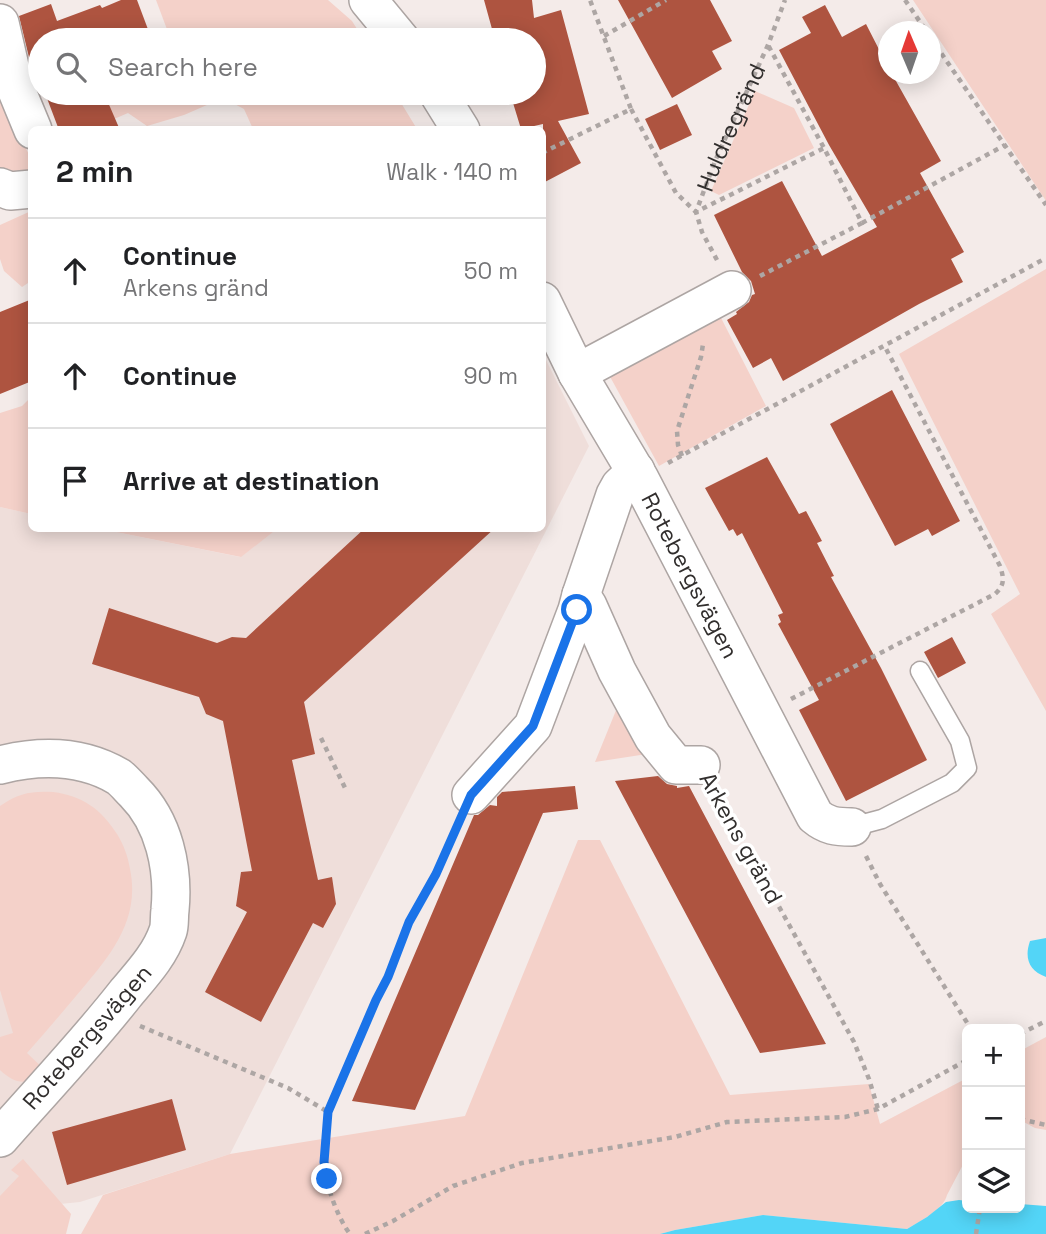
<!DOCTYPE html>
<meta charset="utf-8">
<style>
:root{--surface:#fff;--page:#f2f2f2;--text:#202124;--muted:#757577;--line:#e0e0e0}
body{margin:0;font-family:"Space Grotesk",sans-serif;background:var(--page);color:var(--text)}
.controls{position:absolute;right:21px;bottom:21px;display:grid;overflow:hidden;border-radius:10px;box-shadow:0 4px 18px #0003}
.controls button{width:63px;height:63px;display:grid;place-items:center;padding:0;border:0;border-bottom:2px solid var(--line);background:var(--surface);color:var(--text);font:35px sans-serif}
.compass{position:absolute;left:878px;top:21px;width:63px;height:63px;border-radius:50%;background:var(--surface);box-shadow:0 4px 18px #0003;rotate:358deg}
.stop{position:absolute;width:21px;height:21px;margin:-16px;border:5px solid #1a73e8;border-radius:50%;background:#fff}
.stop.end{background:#1a73e8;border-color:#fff;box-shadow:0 2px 7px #0008}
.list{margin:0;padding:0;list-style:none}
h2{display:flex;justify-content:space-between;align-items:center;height:91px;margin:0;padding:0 28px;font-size:30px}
h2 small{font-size:23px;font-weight:400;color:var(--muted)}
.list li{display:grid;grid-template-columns:46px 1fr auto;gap:21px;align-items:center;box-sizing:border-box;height:105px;padding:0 28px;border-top:2px solid var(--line)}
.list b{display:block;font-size:26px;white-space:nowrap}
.list p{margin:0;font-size:23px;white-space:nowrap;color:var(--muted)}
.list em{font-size:23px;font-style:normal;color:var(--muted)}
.icon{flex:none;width:38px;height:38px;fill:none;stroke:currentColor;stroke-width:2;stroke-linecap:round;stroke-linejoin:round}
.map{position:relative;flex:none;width:1046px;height:1234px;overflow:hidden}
.search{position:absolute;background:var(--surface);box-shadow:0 4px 18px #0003;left:28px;top:28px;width:518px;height:77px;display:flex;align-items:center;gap:18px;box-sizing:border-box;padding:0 24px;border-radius:38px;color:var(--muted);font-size:26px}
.panel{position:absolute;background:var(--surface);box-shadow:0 4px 18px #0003;left:28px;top:126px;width:518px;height:406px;border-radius:10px}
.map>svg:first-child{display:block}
.built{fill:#efdeda}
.green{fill:#f4d1c9}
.water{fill:#53d5f7}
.building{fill:#ae5440}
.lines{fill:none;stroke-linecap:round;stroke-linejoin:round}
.service-casing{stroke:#ada5a3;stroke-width:21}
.minor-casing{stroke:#ada5a3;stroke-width:40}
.path{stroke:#ada6a4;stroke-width:4.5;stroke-dasharray:5 5;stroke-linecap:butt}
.service{stroke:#fff;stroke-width:18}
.minor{stroke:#fff;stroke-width:37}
.route{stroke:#1a73e8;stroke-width:9}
.labels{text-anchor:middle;stroke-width:7;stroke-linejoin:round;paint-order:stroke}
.street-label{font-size:23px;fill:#312e2d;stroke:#fff}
</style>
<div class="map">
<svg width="1046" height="1234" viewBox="0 0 1046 1234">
<rect width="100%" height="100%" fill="#f4ebe9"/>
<!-- built -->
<path class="built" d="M543,354l46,92 -359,708 -150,48 -80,8v-703l31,7 1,14 69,1 139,28 37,-28 265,-1z"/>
<!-- green -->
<path class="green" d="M156,0h172l24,21 12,19h-193z
M913,0h133v201z
M755,91l39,17 20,40 -95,47 -8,-4z
M120,93h275l22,36h-164l-9,-20 -21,-11 -39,17 -37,11 -19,-13 -37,16 -6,-16z
M0,94l31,65 1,14h-32z
M31,211v70l-9,6 -18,-16 -4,-12v-34z
M1046,269v442l-55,-97 29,-20 -121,-240z
M718,312l48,94 -107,60 -51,-93z
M31,397v117l-31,-7v-94l22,-7z
M101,529l176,-1v1l-36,28z
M619,703l28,51 -52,8z
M53,792c30,4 48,17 64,42 7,11 11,23 13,35 11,53 -22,89 -54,127 -16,19 -32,38 -49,57l21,20c-20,10 -30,14 -48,-3v-33l13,-4 -13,-43v-184c19,-13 31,-15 53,-14z
M578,840h22l130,255 139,-11 11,40 87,-46v79l-20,38c-3,14 -28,27 -40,34l-144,-14 -88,15 -15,4h-579l22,-39 127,-41 235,-38z
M1046,1037v93l-11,-2 -15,-8v-69z
M23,1159l48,55 -5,20h-66v-38l19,-20 -8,-6z"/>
<!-- water -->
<path class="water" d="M1046,938v39c-17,-6 -22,-19 -16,-36z
M959,1200l8,1v7h53v-4l26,2v28h-386l15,-4 88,-15 144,14 20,-12 19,-15z"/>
<!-- building -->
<path class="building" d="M121,0h16l15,40h-112v53l-6,-15 -15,-62 32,-12 6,17 43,-16 2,3z
M484,0h48l2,18 27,-8 28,104 -31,7 23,42 -38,20v-59l-22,5 -11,-36h24v-53h-54l-1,-8 13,-3z
M618,0h92l22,41 -20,10 10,18 -50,29z
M825,5l17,32 24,-13 22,43v7h4l49,87 -21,12 44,79 -13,7 12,23 -44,22 -136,77 -12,-23 -18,10 -26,-48 10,-6 -1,-2 13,-10 3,-7 3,-1 -4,-13 -9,-9 -28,-57 68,-34 40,75 55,-29 -48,-82 -50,-95 32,-17 -9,-16z
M45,93h59l16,37h-61z
M677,104l15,31 -32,15 -15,-31z
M32,299v82l-32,13v-82z
M892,390l68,131 -28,15 -4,-7 -33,17 -65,-122z
M767,457l32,57 7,-3 16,30 -5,2 17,33 -3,1 50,91 46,92 -81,41 -47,-91 20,-10 -41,-76 3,-2 -3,-7 5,-2 -41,-80 -5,3 -4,-7 -4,2 -24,-43z
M365,528h130l-191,174 11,52 -23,6 26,120 14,-3 4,27 -13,24 -10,-5 -52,99 -56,-30 42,-80 -11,-6 5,-34 11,-1 -29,-150 -17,-7 -7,-17 -107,-33 17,-56 108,35 15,-6 14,1z
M952,637l14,26 -28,15 -14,-26z
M658,776l9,8 10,2v2l12,-2 137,258 -66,9 -145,-272z
M575,786l3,23 -35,4 -128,297 -63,-9 122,-286h4l12,-10 7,1v-9l5,-5z
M172,1099l14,51 -119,35 -15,-53z"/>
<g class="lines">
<defs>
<path id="service" d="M852,827l30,-8 70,-36 15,-15 -7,-27 -40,-70"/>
<g id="minor">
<path d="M368,0l33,40"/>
<path d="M0,23l14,61 19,46"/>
<path d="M438,93l23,37"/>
<path d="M0,187l10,4 22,-2"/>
<path id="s2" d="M542,301l35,72 63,106 175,337c12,10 21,11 37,11"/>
<path d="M577,373l155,-83"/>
<path d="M581,595l7,11 29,65 36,66 23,28h25"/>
<path d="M0,765c40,-10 82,-10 119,12 5,4 10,10 15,15 30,30 40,76 36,118 -1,7 0,15 -2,21 -8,24 -26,43 -42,62 -39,50 -84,97 -126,145"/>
<path d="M471,795l62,-69 44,-116 4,-15 34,-100 5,-9 16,-15"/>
</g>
</defs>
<!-- service casing -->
<use href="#service" class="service-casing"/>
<!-- minor casing -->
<use href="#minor" class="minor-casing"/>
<!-- path -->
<g class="path">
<path d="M905,0l22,32"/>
<path d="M604,36l62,-36"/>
<path d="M930,37l116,168"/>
<path d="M631,109l45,84 20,19 128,-64"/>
<path d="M542,153l89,-44 -41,-109"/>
<path d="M862,223l143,-78"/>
<path id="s1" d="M717,260l-15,-28 -6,-20 19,-51 53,-116 17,-45"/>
<path d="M760,276l102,-53 -38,-75 -56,-103"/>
<path d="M682,456l-4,-11 -1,-14 24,-74 2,-13"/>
<path d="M668,463l378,-205"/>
<path d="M791,699l204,-105c10,-9 9,-16 5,-28l-116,-221"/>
<path d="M321,738l25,52"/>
<path d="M716,793l138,249 15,37 9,30"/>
<path d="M866,856l14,28 91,145"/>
<path d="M140,1026l148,62 40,24 48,-112 12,-23 21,-55 27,-48 22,-50"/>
<path d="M1020,1034l26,-13"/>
<path d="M328,1112c0,16 -5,33 -4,49 1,22 13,56 26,73"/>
<path d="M1020,1119l26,6"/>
<path d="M365,1234l28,-13 60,-35 69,-23 153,-26 52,-15 118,-5 33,-8 89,-49"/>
<path d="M976,1234l4,-26"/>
</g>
<!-- service -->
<use href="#service" class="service"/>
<!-- minor -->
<use href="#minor" class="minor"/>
</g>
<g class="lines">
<!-- route -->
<path class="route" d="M327,1179l-3,-17 4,-50 48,-112 12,-23 21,-55 27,-48 35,-79 62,-69 44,-116"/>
</g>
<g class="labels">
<!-- street labels -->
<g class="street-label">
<text dy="8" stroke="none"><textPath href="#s1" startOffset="144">Huldregränd</textPath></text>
<text dy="8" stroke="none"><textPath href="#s2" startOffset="312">Rotebergsvägen</textPath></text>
<text transform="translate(741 838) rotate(61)" y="8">Arkens gränd</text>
<text transform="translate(87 1037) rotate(-49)" y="8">Rotebergsvägen</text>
</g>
</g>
</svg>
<div class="controls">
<button>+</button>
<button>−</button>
<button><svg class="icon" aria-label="layers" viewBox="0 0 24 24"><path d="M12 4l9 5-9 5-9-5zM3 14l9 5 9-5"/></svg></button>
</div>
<svg class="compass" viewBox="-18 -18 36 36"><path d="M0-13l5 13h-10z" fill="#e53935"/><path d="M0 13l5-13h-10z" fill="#757577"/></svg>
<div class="stop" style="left:577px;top:610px"></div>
<div class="stop end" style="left:327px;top:1179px"></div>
<div class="search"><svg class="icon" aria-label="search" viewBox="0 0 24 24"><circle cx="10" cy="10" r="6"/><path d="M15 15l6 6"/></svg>Search here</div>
<section class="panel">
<h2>2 min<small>Walk · 140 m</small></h2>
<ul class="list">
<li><svg class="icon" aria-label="ahead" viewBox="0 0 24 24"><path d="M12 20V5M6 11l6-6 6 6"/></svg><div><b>Continue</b><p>Arkens gränd</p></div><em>50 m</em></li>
<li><svg class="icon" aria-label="ahead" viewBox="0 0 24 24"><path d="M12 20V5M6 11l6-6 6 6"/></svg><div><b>Continue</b></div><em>90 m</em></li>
<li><svg class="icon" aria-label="arrive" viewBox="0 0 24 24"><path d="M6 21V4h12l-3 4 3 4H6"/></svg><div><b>Arrive at destination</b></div></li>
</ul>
</section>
</div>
